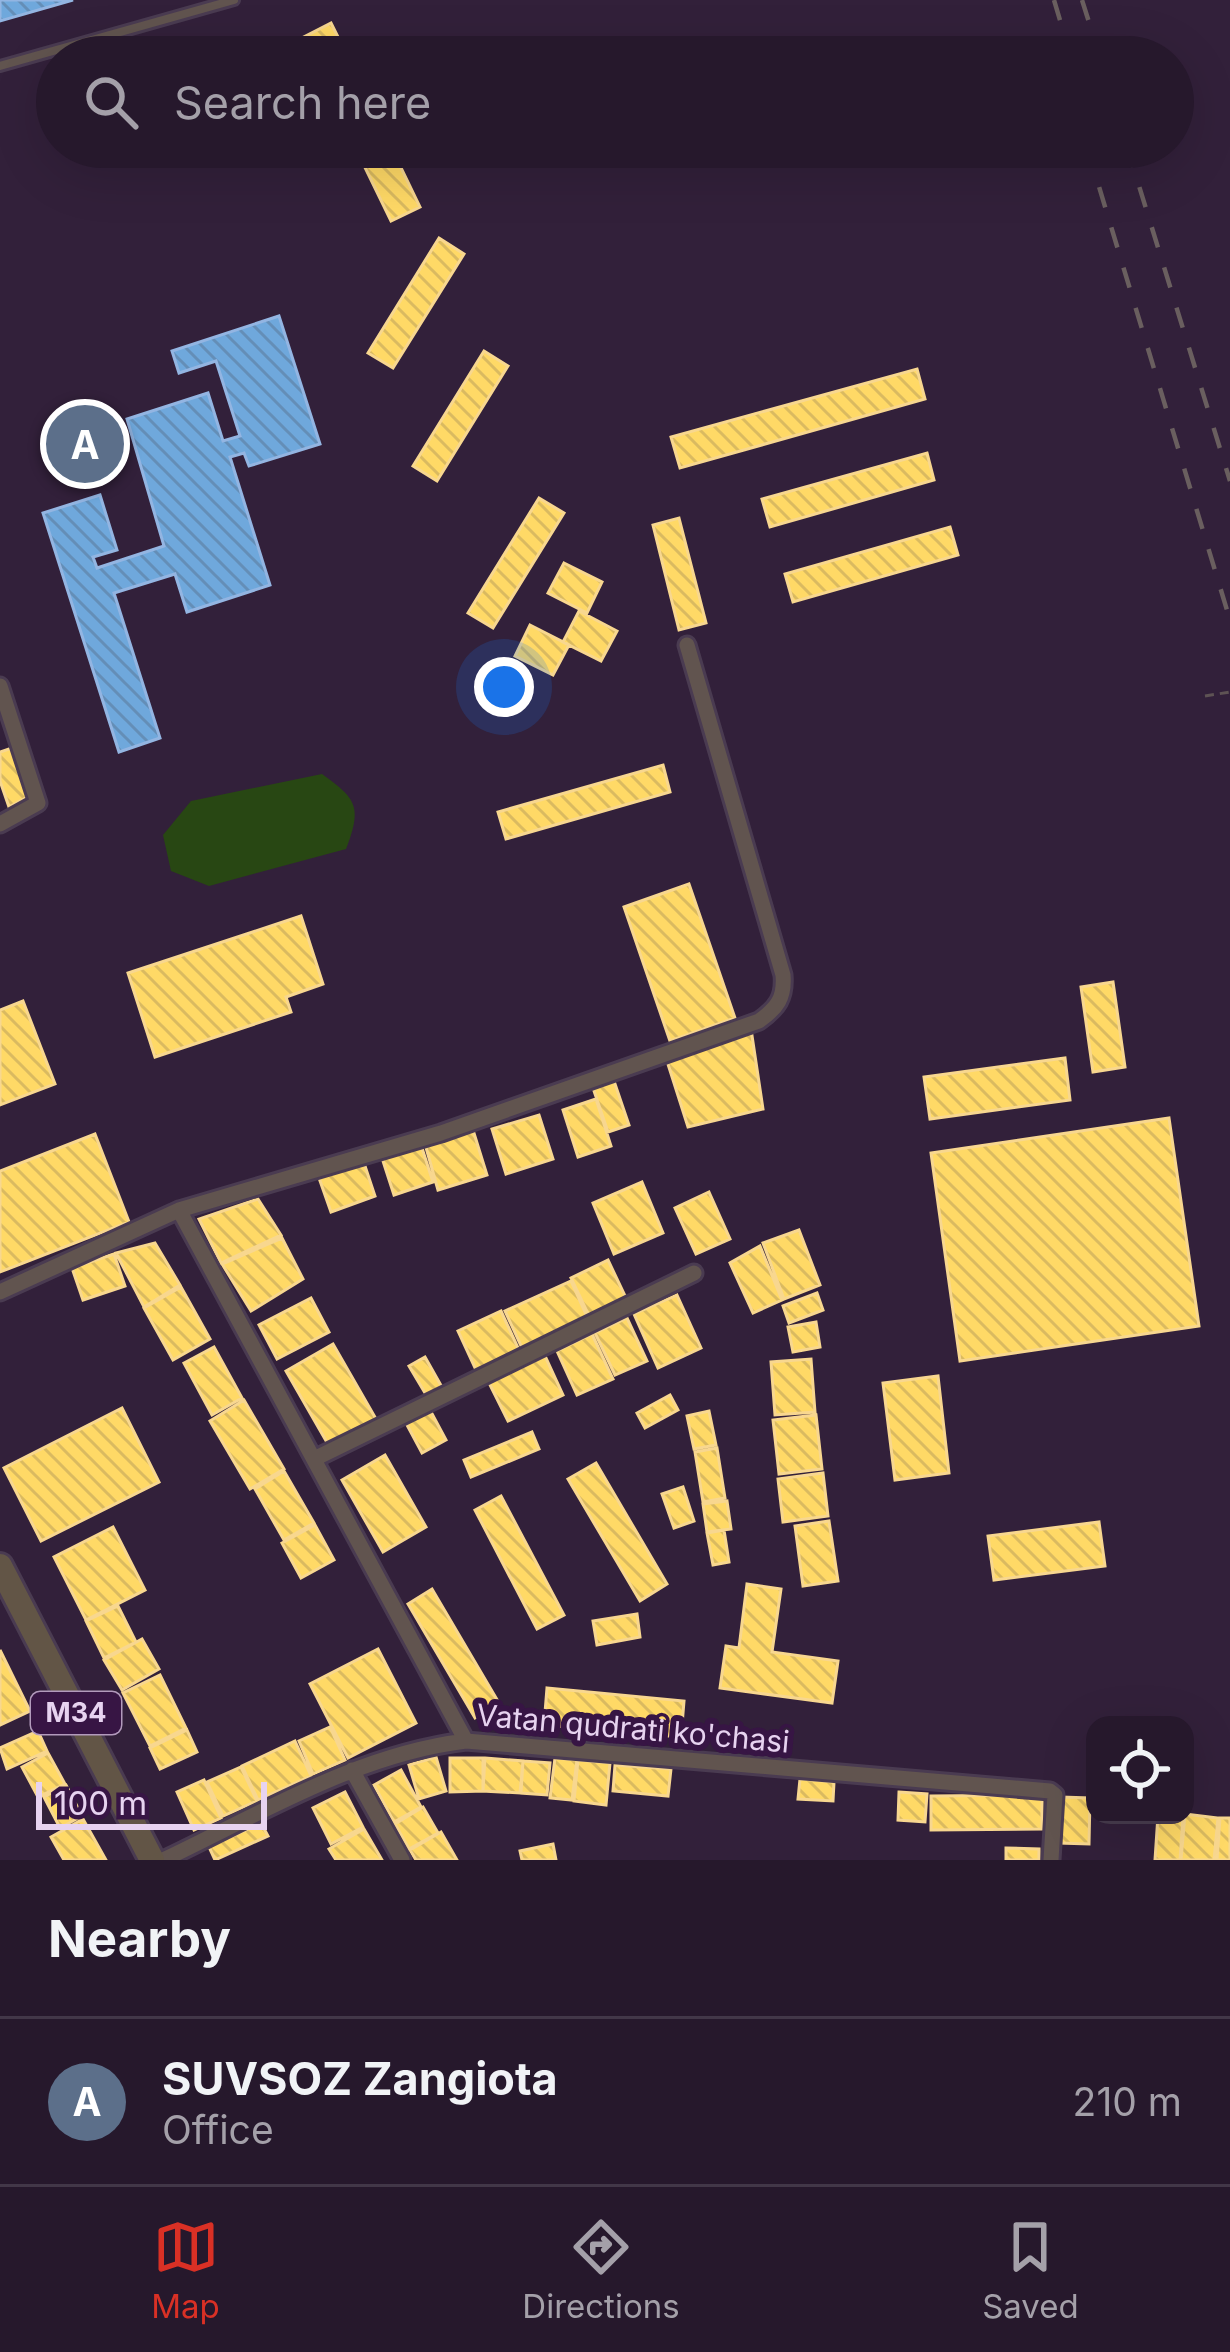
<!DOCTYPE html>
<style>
:root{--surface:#26182c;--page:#2e2134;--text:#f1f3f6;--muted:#a4a0a9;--line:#423748;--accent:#d93025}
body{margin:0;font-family:Inter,sans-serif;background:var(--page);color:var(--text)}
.controls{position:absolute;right:36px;bottom:36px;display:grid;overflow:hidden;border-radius:24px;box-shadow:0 12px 48px #0002}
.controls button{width:108px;height:108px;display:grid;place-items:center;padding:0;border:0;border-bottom:3px solid var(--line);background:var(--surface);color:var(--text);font:60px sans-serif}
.scale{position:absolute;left:36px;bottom:30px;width:231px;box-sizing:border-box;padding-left:12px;border:6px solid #e7d3f0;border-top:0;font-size:33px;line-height:42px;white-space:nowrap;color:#e7d3f0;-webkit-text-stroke:9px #371544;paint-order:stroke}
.you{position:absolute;left:504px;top:687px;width:42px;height:42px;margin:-30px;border:9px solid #fff;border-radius:50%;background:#1a73e8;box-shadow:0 0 0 18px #1a73e833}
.badge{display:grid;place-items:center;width:78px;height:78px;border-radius:50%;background:var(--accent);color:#fff;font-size:39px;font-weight:700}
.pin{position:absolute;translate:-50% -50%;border:6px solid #fff;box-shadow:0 3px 12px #0006}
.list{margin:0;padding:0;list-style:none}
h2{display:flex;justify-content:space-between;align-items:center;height:156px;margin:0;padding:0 48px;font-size:51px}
h2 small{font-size:39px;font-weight:400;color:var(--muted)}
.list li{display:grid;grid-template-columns:78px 1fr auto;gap:36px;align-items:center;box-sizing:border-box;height:168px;padding:0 48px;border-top:3px solid var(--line)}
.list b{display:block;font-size:45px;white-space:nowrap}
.list p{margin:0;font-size:39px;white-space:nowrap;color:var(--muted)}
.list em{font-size:39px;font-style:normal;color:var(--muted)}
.icon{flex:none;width:66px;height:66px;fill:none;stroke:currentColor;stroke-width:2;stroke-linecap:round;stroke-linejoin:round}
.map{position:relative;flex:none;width:1230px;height:1860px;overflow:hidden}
.search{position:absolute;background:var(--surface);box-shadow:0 12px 48px #0002;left:36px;right:36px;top:36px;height:132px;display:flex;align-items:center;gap:30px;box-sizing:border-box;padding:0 42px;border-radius:66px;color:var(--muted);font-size:45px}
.sheet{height:324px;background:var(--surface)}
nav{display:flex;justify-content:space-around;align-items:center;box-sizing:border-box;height:168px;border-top:3px solid var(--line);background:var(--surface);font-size:33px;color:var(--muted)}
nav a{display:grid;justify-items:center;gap:6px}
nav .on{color:var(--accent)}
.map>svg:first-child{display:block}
.green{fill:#284713}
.homes{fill:url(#homes-back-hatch);stroke:#f8d78f;stroke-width:3}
.schools{fill:url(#schools-back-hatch);stroke:#93b5e2;stroke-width:3}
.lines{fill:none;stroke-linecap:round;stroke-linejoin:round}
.lane-casing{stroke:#4a3b51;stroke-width:14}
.street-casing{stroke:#4a3b51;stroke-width:21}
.primary-casing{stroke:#4a3b51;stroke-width:30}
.path{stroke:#5e5354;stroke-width:3;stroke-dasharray:9 6;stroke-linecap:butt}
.lane{stroke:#61544f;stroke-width:8}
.street{stroke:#61544f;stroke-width:15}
.primary{stroke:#625546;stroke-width:24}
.rail{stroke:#6a5f5f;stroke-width:4.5;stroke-dasharray:21 21;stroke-linecap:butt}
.labels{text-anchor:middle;stroke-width:12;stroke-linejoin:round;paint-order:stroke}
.shield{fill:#371544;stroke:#b29abc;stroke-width:3}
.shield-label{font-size:27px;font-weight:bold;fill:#e7d3f0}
.street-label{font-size:30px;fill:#e7d3f0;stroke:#371544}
</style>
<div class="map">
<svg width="1230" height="1860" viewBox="0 0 1230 1860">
<defs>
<pattern id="homes-back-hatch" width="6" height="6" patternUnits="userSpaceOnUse" patternTransform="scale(3)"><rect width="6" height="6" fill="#ffd966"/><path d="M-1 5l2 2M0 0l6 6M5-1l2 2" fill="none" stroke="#daba60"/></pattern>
<pattern id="schools-back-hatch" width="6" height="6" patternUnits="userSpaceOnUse" patternTransform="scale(3)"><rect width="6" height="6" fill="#6fa8dc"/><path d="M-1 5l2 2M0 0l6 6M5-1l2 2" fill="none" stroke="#648eb7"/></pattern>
</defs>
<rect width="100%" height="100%" fill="#32203a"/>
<!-- green -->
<path class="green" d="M322,774c35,25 40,33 24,75l-137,37 -38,-15 -8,-36 28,-34z"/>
<!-- homes -->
<path class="homes" d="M331,23l17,34h-36l-10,-19z
M355,147h36l29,60 -29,14z
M439,238l25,16 -71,114 -25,-15z
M484,351l24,15 -71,115 -24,-15z
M917,369l8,30 -245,69 -9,-31z
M927,453l7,27 -164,47 -8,-28z
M539,498l25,15 -71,115 -25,-15z
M679,518l27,105 -27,7 -26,-105z
M950,527l8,28 -165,47 -8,-28z
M564,563l38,19 -15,31 -39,-20z
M579,611l38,20 -16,30 -38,-19z
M530,625l39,20 -16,30 -38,-19z
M15,747l16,48 -22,12 -9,-26v-29z
M663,765l7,27 -164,47 -8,-27z
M689,884l46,134 -65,23 -46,-134z
M301,916l22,68 -37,13 5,15 -136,45 -27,-84z
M1113,982l12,85 -32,5 -12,-85z
M23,1001l32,83 -55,21v-95z
M751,1029l12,80 -75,18 -22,-69z
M1065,1058l5,42 -140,19 -6,-42z
M614,1081l15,44 -21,7 -15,-44z
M596,1099l15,47 -33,11 -15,-47z
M539,1115l14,44 -47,15 -14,-45z
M1169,1118l30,208 -239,35 -29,-208z
M473,1130l14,45 -49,15 -13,-46z
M95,1134l34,88 -129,50v-101z
M421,1145l12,37 -39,13 -12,-37z
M364,1163l11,33 -44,16 -12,-34z
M642,1182l21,51 -49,21 -21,-51z
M709,1192l21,47 -34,15 -21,-46z
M258,1199l23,36 -60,28 -22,-44z
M799,1230l21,55 -36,14 -21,-56z
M282,1238l21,41 -52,32 -29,-47z
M155,1243l25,42 -36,22 -28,-54z
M760,1246l22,54 -29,13 -23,-50z
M114,1254l11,32 -42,14 -11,-32z
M608,1260l19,40 -37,18 -19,-40z
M571,1281l17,38 -66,29 -17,-37z
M181,1287l29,52 -37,21 -29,-52z
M817,1293l6,17 -34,13 -6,-17z
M677,1295l24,53 -43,20 -24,-54z
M311,1298l18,34 -52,27 -18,-34z
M501,1311l18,39 -43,20 -18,-39z
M627,1318l20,43 -32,14 -20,-42z
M816,1322l4,25 -27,5 -5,-25z
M592,1334l21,45 -36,16 -20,-44z
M333,1344l43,75 -47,27 -43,-75z
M214,1347l28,51 -30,17 -28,-52z
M545,1356l18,39 -55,26 -19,-38z
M425,1357l18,32 -15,9 -19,-32z
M811,1359l4,53 -40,3 -4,-53z
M938,1376l11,97 -54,7 -12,-97z
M670,1395l8,15 -33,18 -8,-15z
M244,1400l40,69 -34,20 -40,-68z
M122,1408l37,74 -118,59 -37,-73z
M430,1410l16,30 -24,13 -16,-30z
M709,1411l7,34 -22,4 -7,-33z
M816,1415l6,54 -43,5 -6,-54z
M532,1432l7,17 -68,28 -7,-17z
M717,1448l8,50 -22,4 -8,-50z
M385,1455l41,72 -43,25 -41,-72z
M596,1463l71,121 -27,17 -72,-122z
M284,1471l30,52 -30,17 -29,-51z
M823,1473l5,43 -45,6 -5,-43z
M683,1487l11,34 -20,7 -12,-34z
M501,1496l63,119 -27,14 -62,-119z
M727,1501l4,28 -24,3 -4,-28z
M829,1521l9,60 -35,5 -8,-60z
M1099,1522l6,44 -111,14 -6,-44z
M315,1525l19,35 -33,18 -19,-35z
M113,1527l32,63 -59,30 -32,-63z
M724,1530l5,32 -16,3 -6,-32z
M747,1584l34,5 -9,63 66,9 -6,42 -112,-15 6,-42 13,2z
M432,1589l67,114 -24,15 -67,-114z
M118,1606l18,36 -32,16 -18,-37z
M637,1614l3,23 -43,8 -4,-24z
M142,1639l17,30 -37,21 -18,-30z
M378,1649l38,74 -68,35 -38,-74z
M0,1650l30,61 -30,14z
M160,1675l26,53 -36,18 -27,-53z
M547,1688l137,13 -3,36 -137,-12z
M330,1727l15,33 -32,14 -14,-33z
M187,1730l10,22 -37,17 -10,-21z
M38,1731l9,20 -40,18 -7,-21z
M295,1741l16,35 -53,24 -16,-34z
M48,1753l17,31 -27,13 -16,-30z
M436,1757l10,34 -27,8 -10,-34z
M450,1758h33v33l-33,1z
M485,1758l38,3 -3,32 -37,-2z
M555,1758l22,2 -5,40 -22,-2z
M578,1760l32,3 -4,42 -32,-4z
M523,1761l27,2 -3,32 -26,-2z
M615,1765l56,4 -3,27 -55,-5z
M241,1767l16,34 -34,15 -16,-34z
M401,1770l20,37 -27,15 -20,-37z
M800,1779l34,3 -1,19 -35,-2z
M204,1780l17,38 -27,12 -17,-38z
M66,1785l16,31 -22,12 -16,-31z
M345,1792l18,35 -32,17 -18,-36z
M899,1792l28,2 -2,28 -27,-2z
M1042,1795v34l-111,1v-34z
M1060,1797l30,1 -1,46 -30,-1z
M423,1807l15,26 -29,16 -14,-25z
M1185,1814l33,4 -4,42h-33z
M1158,1815h25l-3,45h-25z
M1220,1818h10v42h-13z
M83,1819l23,41h-42l-13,-23z
M261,1823l7,13 -53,24 -6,-13z
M364,1829l18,31h-46l-7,-11z
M441,1832l16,28h-41l-6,-10z
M553,1844l3,16h-34l-2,-9z
M1006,1848l33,1v11h-33z"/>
<!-- schools -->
<path class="schools" d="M0,0h73l-73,21z
M279,316l41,128 -71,22 -5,-13 -14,4 40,128 -83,27 -12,-38 -61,19 46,145 -41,14 -76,-239 57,-18 17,55 -24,7 4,11 67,-22 -37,-127 81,-26 15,48 17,-5 -24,-75 -37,12 -7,-22z"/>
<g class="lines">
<defs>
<path id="lane" d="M0,66l234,-66"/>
<path id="street" d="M0,686l38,117 -38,21
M179,1210l287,531
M0,1292l179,-82 262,-77 318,-112c18,-13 26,-23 24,-46l-96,-330
M314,1459l380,-186
M352,1770l50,90
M163,1860c97,-46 195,-106 303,-119l584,50 5,4 -4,65"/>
<path id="primary" d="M0,1566l152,294"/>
</defs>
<!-- lane casing -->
<use href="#lane" class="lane-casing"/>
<!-- street casing -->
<use href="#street" class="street-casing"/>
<!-- primary casing -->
<use href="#primary" class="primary-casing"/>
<!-- path -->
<path class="path" d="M1205,696l25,-4"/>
<!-- lane -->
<use href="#lane" class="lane"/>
<!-- street -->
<use href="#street" class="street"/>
<!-- primary -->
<use href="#primary" class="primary"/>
<!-- rail -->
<path class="rail" d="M1054,0l17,57
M1082,0l18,57
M1087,147l143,473
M1127,147l103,334"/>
</g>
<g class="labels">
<!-- shield labels -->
<rect class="shield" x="31" y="1692" width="90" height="42" rx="9"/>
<g class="shield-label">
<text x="76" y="1722">M34</text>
</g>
<!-- street labels -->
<g class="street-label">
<text transform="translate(633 1729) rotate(5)" y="10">Vatan qudrati ko'chasi</text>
</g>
</g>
</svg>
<div class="controls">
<button><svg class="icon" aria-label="locate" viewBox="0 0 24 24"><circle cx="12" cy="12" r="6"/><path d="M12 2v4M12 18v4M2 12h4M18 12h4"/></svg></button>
</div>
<div class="scale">100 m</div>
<div class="you"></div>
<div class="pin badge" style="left:85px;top:444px;background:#5c6f8a">A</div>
<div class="search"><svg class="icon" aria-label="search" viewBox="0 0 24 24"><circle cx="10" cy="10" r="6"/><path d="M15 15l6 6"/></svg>Search here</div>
</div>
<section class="sheet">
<h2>Nearby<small></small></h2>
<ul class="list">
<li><span class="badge" style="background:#5c6f8a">A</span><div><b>SUVSOZ Zangiota</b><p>Office</p></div><em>210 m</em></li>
</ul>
</section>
<nav>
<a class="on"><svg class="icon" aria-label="map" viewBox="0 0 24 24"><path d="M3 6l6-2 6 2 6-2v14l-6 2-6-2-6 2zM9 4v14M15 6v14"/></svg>Map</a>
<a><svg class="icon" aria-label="directions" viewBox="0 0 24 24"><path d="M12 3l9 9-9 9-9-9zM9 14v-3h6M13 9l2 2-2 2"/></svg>Directions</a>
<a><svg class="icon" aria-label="saved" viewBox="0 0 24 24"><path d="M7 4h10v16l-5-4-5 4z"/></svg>Saved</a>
</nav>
